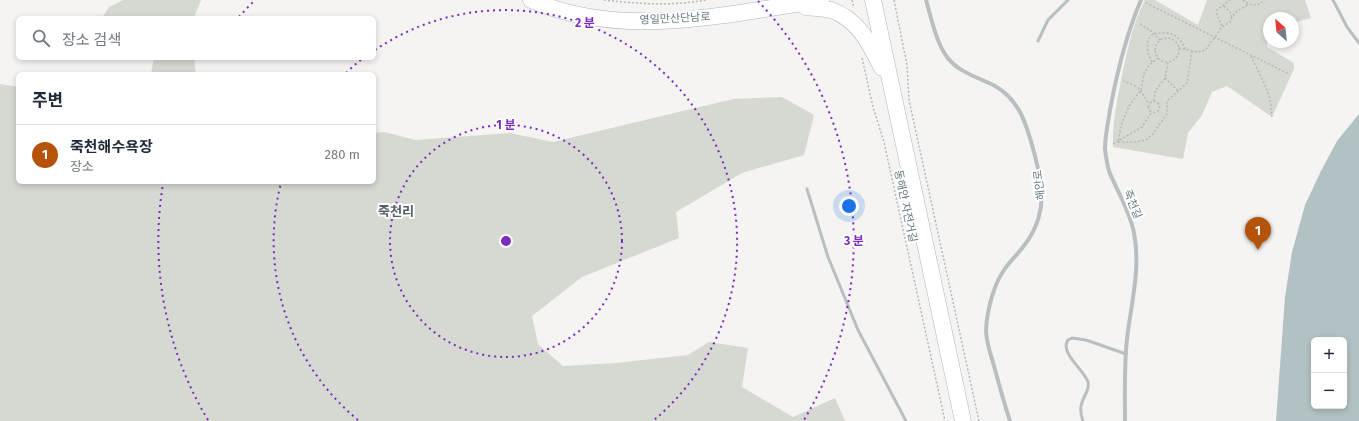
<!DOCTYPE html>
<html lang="ko">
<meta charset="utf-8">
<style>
:root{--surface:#fff;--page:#f6f6f7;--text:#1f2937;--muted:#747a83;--line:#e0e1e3;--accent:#b45309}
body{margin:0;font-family:"Fira Sans","Noto Sans KR",sans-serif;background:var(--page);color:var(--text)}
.controls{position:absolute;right:12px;bottom:12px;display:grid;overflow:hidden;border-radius:6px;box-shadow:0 2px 6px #0003}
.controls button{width:36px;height:36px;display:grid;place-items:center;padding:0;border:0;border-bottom:1px solid var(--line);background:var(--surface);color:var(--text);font:20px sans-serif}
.compass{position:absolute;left:1263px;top:12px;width:36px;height:36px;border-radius:50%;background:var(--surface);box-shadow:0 2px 6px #0003;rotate:333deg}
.you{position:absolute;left:849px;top:206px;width:14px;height:14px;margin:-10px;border:3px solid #fff;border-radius:50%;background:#1a73e8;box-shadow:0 0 0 6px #1a73e833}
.badge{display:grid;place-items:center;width:26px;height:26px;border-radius:50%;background:var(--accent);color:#fff;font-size:13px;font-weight:700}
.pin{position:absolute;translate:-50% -33px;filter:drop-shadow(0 1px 2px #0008)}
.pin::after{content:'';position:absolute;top:21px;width:14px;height:12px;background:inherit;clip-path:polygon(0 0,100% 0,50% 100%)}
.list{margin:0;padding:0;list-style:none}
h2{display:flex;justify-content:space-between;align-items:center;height:52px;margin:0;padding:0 16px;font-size:17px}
h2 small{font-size:13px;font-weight:400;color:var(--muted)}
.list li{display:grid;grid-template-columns:26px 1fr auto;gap:12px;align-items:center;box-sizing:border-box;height:60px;padding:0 16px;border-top:1px solid var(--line)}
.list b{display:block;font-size:15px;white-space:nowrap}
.list p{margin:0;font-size:13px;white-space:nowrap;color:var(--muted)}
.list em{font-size:13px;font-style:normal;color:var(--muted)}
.icon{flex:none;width:22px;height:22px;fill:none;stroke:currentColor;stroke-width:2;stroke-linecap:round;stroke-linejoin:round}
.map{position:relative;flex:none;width:1359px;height:421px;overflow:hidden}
.search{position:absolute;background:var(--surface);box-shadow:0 2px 6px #0003;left:16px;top:16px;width:360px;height:44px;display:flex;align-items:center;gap:10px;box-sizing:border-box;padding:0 14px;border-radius:6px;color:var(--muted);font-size:15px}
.panel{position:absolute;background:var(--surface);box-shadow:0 2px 6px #0003;left:16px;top:72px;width:360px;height:112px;border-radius:6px}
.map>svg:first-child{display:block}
.green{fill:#d5d9d1}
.water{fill:#b2c1c3;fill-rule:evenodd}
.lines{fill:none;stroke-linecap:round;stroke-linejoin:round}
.secondary-casing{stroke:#aeb5b8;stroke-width:17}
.path{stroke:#b4b8ba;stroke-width:1.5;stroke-dasharray:2 2;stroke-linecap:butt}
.lane{stroke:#b9bfc1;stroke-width:3}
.street{stroke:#b9bfc1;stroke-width:4}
.secondary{stroke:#fff;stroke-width:16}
.ring{fill:none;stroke:#7b2cbf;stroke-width:2;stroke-dasharray:2 4}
.labels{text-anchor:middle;stroke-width:4;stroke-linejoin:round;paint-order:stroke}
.street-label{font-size:11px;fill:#667980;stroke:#fff}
.quarter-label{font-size:13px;font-weight:bold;fill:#546166;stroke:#fff}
.centre{fill:#7b2cbf;stroke:#fff;stroke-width:2}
.ring-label{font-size:12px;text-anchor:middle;font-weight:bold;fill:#7b2cbf;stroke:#fff;stroke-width:4;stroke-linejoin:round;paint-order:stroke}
</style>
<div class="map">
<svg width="1359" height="421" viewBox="0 0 1359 421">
<rect width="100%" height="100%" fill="#f5f4f2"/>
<!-- green -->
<path class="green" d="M123,0h78l-7,18h-92l7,-11z
M1145,0h10l43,25 9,-25h98l6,18 -18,5v-5h-24v12l-2,2v15l27,16v6l-22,48 -45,-31 -15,6 -10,23 -14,18 -5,26 -70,-12c-1,-23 4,-45 8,-67 6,-28 11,-55 24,-80z
M154,58h40l2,16h-45z
M0,84l18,3v95h356v-49l10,-1 32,8 94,-7 43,9 180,-43 49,-2 32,18 -10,40 -62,18 -66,39 3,26 -97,39 -50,39 6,28 25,22 53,-3 72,-8 21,-13 39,6 -6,39 51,30 42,-19 10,23h-845z"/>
<!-- water -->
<path class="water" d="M1359,114v307h-83l9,-124 7,-45 13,-47 16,-34 16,-30zM1314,340h30v66h-30z"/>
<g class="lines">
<defs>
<path id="secondary" d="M531,0c92,40 196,14 290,0
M873,0l90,421
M806,7c8,1 17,1 25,3 27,9 39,34 51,58"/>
</defs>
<!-- secondary casing -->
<use href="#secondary" class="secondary-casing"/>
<!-- path -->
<path class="path" d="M604,0c33,4 69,6 102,0
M852,0l2,8
M894,0l13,65 2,35 70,321
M1243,0c7,6 15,7 22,0
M1146,3l143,71
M1224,6l6,6 2,5
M1140,24l10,6 10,10
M1222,26l-5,-11v-5l13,-10
M1155 50a12 12 0 1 1 24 0a12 12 0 1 1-24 0Z
M1179,48l19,4 5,-1 4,-3 15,-21 8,-5 2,-5 4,-5 13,-8
M1251,56l14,29 5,14 2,18
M862,58l11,49 11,35 61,279
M1158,58l-9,7 -5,9 -3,16 -12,16 -7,17 -4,19h17l11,-2 6,-5 15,-21v-13l20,-18 5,-32
M1152,62c-4,-7 -8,-21 0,-27 3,-2 7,-2 10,-2 4,0 8,0 12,2 6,3 9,10 13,15
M1165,78l13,13
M1123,81c5,2 13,4 17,9 3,4 5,9 9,13
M1154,101l1,-10 10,-13 3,-15
M1148.5 107a5.5 5.5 0 1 1 11 0a5.5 5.5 0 1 1-11 0Z
M1113,144l29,-17 10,-15"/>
<!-- lane -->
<path class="lane" d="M1333,0l14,27 12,16
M1038,41l10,-21 20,-20
M807,189l21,68 30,73 48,91
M1083,421c-8,-21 8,-27 5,-39 -4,-12 -29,-30 -20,-42l4,-2 14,2 40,14"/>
<!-- street -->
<path class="street" d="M926,0c5,17 10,42 21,57 12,16 31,20 48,29 25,14 32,40 39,66 3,12 6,23 7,35 3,21 -4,43 -18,60 -6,8 -13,14 -19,23 -11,16 -17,41 -18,60 0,12 5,25 8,36 5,18 10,37 16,55
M1125,421c0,-27 -1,-55 2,-82 4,-35 14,-71 7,-106 -4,-22 -17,-42 -25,-62 -2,-7 -3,-14 -4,-22 0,-13 3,-26 5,-39 7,-38 16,-75 31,-110"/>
<!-- secondary -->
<use href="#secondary" class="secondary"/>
</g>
<!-- distance rings -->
<g class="ring">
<circle cx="506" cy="241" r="116"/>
<path d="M358 420A232 232 0 0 1 281 183M346 73A232 232 0 0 1 363 58M375 50A232 232 0 0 1 654 420"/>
<path d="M208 420A348 348 0 0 1 163 184M239 17A348 348 0 0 1 254 1M758 1A348 348 0 0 1 804 420"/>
</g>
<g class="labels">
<!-- street labels -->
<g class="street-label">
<text transform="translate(675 18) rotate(-3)" y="4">영일만산단남로</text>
<text transform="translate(1039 185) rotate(-97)" y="4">해안로</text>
<text transform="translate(1133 204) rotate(67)" y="4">죽천길</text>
<text transform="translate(906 206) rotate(78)" y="4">동해안 자전거길</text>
</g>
<!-- quarter labels -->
<g class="quarter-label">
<text x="396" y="216">죽천리</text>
</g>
</g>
<circle cx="506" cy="241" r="6" class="centre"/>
<g class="ring-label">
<text x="585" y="27">2 분</text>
<text x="506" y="129">1 분</text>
<text x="854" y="245">3 분</text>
</g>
</svg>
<div class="controls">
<button>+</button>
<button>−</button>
</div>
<svg class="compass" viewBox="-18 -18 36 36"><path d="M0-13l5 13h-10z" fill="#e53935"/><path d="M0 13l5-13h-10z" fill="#747a83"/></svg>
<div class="you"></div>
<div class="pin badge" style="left:1258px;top:250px">1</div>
<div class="search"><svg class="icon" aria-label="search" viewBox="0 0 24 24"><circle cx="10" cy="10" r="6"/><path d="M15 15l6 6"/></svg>장소 검색</div>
<section class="panel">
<h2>주변<small></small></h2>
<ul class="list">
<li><span class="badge">1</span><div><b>죽천해수욕장</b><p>장소</p></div><em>280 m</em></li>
</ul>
</section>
</div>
